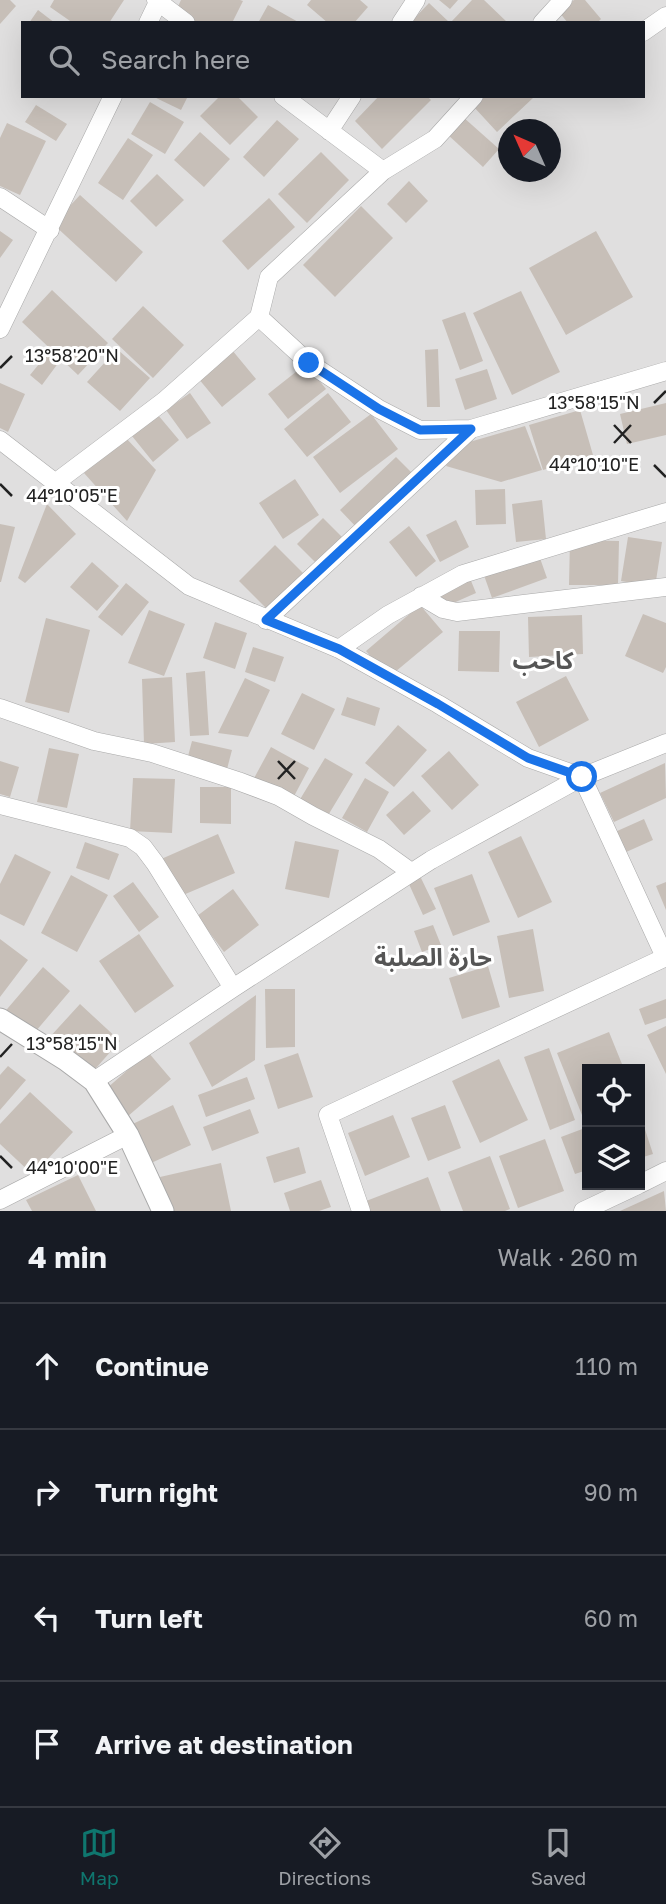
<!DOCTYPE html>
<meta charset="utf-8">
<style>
:root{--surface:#171b24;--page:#20242c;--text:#f1f3f6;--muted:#9ea1a6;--line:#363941;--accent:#0f766e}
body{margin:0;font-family:"Golos Text","Noto Sans Arabic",sans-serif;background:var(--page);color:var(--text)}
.controls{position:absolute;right:21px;bottom:21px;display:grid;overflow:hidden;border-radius:0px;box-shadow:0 7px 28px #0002}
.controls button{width:63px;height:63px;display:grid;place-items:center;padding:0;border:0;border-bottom:2px solid var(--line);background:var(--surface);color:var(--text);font:35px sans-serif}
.compass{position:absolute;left:498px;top:119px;width:63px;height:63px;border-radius:50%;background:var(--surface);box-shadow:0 7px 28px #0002;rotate:315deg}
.stop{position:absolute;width:21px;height:21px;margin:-16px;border:5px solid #1a73e8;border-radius:50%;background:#fff}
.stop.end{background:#1a73e8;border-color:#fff;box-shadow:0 2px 7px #0008}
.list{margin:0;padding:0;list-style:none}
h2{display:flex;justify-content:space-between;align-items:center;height:91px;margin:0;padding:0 28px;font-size:30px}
h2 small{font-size:23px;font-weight:400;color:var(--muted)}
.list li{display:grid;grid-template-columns:46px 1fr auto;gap:21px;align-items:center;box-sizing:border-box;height:126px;padding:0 28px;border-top:2px solid var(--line)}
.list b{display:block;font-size:26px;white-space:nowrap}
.list em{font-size:23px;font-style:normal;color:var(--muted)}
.icon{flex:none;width:38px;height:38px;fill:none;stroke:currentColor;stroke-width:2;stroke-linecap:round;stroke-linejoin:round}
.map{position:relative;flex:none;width:666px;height:1211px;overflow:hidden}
.search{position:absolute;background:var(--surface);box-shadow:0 7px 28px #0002;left:21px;right:21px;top:21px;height:77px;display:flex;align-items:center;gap:18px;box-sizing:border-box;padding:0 24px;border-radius:0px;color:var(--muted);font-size:26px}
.sheet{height:595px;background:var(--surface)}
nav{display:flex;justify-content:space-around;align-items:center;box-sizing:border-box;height:98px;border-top:2px solid var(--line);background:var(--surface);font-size:19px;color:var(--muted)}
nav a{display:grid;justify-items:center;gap:4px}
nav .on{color:var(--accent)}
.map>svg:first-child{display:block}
.residential{fill:#e0dfdf;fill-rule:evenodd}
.building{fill:#c7bfb8}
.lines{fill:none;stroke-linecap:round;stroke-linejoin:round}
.minor-casing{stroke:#a9a9a9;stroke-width:19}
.tertiary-casing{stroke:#a9a9a9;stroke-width:23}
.minor{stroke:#fff;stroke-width:18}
.tertiary{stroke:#fff;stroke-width:21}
.route{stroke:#1a73e8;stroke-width:9}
.ticks{fill:none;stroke:#222;stroke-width:2.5}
.labels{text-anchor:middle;stroke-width:6;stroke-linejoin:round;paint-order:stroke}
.district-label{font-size:24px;font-weight:bold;fill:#555;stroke:#fff}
.ticks-label{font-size:18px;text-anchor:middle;fill:#222;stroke:#fff;stroke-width:6;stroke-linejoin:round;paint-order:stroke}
</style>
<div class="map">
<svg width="666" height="1211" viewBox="0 0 666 1211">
<rect width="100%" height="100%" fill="#f2efe9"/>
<!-- residential -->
<path class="residential" d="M0,0h666v1211h-666zM23,23h620v73h-620zM508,130h42v42h-42zM587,1069h53v116h-53z"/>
<!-- building -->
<path class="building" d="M0,0h10l6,6 -16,18z
M54,0h70l-15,23h-36l-23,-16z
M181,0h59l3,1 -11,22h-36l-21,-10z
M311,0h49l8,7 -14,16h-26l-21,-18z
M439,0h19l-8,9z
M472,0h12l24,23h-53l-3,-2z
M574,0h11l16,19 -4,4h-29l-9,-11z
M429,3l21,20h-40z
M268,5l32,18h-42z
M38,10l17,13h-26z
M152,96h36l-7,14z
M220,96h17l21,21 -28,28 -30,-29z
M379,96h48l4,4 -49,49 -27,-28z
M484,96h47l2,2 -36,34 -24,-26z
M150,102l34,20 -19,32 -34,-20z
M36,105l31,19 -11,17 -31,-19z
M463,117l36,32 -16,18 -36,-33z
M277,120l22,19 -35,38 -21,-20z
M7,123l39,18 -26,54 -20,-9v-48z
M200,132l30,27 -26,28 -30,-27z
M128,138l25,17 -30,45 -25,-17z
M321,152l28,28 -42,43 -29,-29z
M157,174l27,26 -28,27 -26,-26z
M409,181l19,20 -22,22 -19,-19z
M80,195l63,57 -27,30 -63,-58z
M269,198l26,29 -47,43 -26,-29z
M361,206l32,32 -58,59 -32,-32z
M0,231l13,9 -13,18z
M596,231l37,66 -67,38 -37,-67z
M52,290l56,53 -30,32 -56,-53z
M521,291l39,81 -48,23 -39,-82z
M143,306l41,39 -31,33 -41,-39z
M465,312l18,49 -23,9 -18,-50z
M117,349l33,29 -30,33 -33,-29z
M438,349l2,58h-13l-2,-57z
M232,350l24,29 -34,28 -24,-29z
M48,353l11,9 -17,23 -12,-10z
M306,364l20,25 -38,30 -20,-25z
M487,369l10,30 -32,11 -10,-31z
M0,383l25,11 -17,38 -8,-4z
M190,393l21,30 -24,16 -21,-29z
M328,393l23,29 -44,35 -23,-28z
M666,403v32l-39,9 -7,-30z
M580,410l13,45 -50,15 -14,-45z
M371,414l27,35 -58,44 -27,-36z
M158,415l21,25 -26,22 -21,-26z
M525,426l17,44 -41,12 -55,-16 13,-21z
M125,437l31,33 -29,51 -43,-48z
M396,457l19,19 -56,54 -19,-20z
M295,479l24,36 -36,24 -24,-36z
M505,489l1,35 -30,1 -1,-35z
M542,500l4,39 -30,3 -4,-38z
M47,504l29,30 -51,49 -7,-5z
M323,518l22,22 -26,26 -22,-22z
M456,520l13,27 -29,15 -14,-27z
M0,524l15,3 -14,55h-1z
M409,526l27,35 -20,16 -27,-35z
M628,537l34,5 -7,45 -34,-6z
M570,540l49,1 -1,44h-49z
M535,544l12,34 -55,20 -12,-34z
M275,545l31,31 -36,36 -31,-31z
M92,562l27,24 -22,25 -27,-24z
M469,576l7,17 -34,15 -8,-18z
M126,583l23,19 -27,34 -24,-19z
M420,605l23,27 -54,45 -23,-26z
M149,610l36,14 -21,52 -36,-13z
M643,614l23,9v44l-3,6 -38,-17z
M582,615l1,39 -54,3 -1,-40z
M46,618l44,12 -21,83 -44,-11z
M215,622l32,11 -12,36 -32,-11z
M459,631h41l-1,41 -41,-1z
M253,647l31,10 -9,25 -30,-10z
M205,671l4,64 -19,1 -4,-63z
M566,676l23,44 -50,27 -23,-45z
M172,677l3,65 -31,2 -2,-65z
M245,678l25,12 -22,47 -30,-4z
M302,693l33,16 -21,41 -33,-16z
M347,697l33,11 -5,18 -34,-11z
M398,725l29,25 -33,37 -29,-24z
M192,741l40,9 -5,19 -40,-9z
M271,747l38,21 -17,32 -39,-20z
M49,748l30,6 -12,54 -30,-6z
M449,751l30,34 -27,25 -31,-34z
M325,758l28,16 -29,48 -28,-16z
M0,761l19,6 -9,30 -10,-3z
M665,763l1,35 -52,24 -14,-29z
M133,778l42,1 -3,54 -42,-2z
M365,778l24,14 -22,40 -25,-14z
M200,787h31v37l-31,-1z
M413,791l18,20 -27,24 -18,-20z
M644,819l9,21 -29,13 -9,-21z
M218,834l17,39 -59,25 -17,-38z
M521,836l31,66 -34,16 -30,-66z
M295,841l44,9 -10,48 -44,-9z
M85,842l34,12 -10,26 -33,-12z
M15,854l36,18 -27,54 -24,-12v-30z
M472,874l18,48 -37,14 -19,-48z
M71,875l37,20 -31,57 -36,-19z
M420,876l16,33 -13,6 -15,-33z
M133,882l26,35 -20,15 -26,-36z
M666,882v28l-10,-24z
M233,889l26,36 -35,27 -27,-36z
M433,925l8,20 -19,7 -8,-21z
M533,929l11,62 -35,7 -12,-62z
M139,934l35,52 -39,27 -36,-52z
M0,939l28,21 -28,37z
M488,966l12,41 -38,12 -13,-41z
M43,967l27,24 -40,47 -28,-23z
M265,989h30v58l-29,1z
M256,995l-1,65 -43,27 -23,-44z
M666,999v19l-21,7 -6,-16z
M80,1004l40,37 -31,35 -41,-37z
M666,1026v48l-19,-39z
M609,1032l15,37h-37v50l-3,1 -27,-67z
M549,1048l26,72 -25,10 -26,-73z
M148,1052l23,27 -51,44 -23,-26z
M298,1053l15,44 -35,12 -14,-44z
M499,1059l29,61 -48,23 -28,-62z
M8,1066l18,14 -26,30v-35z
M247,1077l8,22 -49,18 -8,-22z
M30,1092l43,40 -40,43 -33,-31v-20z
M173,1105l18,40 -51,23 -18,-39z
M445,1105l16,43 -33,13 -17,-43z
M250,1109l9,24 -47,18 -9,-24z
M640,1114l13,40 -13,4z
M393,1115l17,42 -45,19 -17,-43z
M585,1128l2,5v37l-12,4 -14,-37z
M545,1139l19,52 -46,17 -19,-52z
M299,1147l7,26 -32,10 -8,-26z
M490,1156l20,53 -5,2h-42l-15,-39z
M221,1163l10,48h-64l-7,-34z
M78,1175l18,36h-64l-6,-11z
M428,1177l13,34h-77l-3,-8z
M321,1180l10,27 -12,4h-29l-6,-18z
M664,1191l2,20h-46z"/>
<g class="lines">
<defs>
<path id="minor" d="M156,0l30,23
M148,23l11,-23
M401,23l15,-23
M542,23l21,-23
M643,32l23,-16
M283,96l100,75
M329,131l23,-35
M0,197l50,33
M259,317l50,46 70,46 41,21 51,-1 195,-58
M0,329l113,-233
M0,440l189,146 150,63 99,55 90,54 54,19 83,180
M55,483l109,-82 95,-84 10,-40 114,-106 52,-32 39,-43
M421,596l22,13 14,3 209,-25
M266,620l205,-191
M339,649l49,-34 75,-41 203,-62
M0,708l94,33 58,12 86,28 40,15 35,20 66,33 32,23
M0,805l130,33 13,9 12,16 78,125
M94,1081l139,-93 198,-128 151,-83 84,-34
M640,1184l26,-13
M0,1200l128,-65
M361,1211l-33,-96 338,-158
M583,1211l55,-26"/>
<path id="tertiary" d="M0,1019l66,41 28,21 34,54 35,76"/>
</defs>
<!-- minor casing -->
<use href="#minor" class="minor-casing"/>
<!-- tertiary casing -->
<use href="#tertiary" class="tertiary-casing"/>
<!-- minor -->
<use href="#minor" class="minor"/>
<!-- tertiary -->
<use href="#tertiary" class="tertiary"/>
</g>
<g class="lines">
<!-- route -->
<path class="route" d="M309,363l70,46 41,21 51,-1 -205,191 73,29 99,55 90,54 54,19"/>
</g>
<!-- ticks -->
<path class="ticks" d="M0,368l12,-12M654,403l12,-12M614,425l17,18M614,443l17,-18M654,465l12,12M0,484l12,12M278,761l17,18M278,779l17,-18M0,1057l12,-13M0,1156l12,12"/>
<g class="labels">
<!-- district labels -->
<g class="district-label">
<text x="543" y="669">كاحب</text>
<text x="433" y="966">حارة الصلبة</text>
</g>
</g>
<g class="ticks-label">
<text x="72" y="362">13°58'20"N</text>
<text x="594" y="409">13°58'15"N</text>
<text x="594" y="471">44°10'10"E</text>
<text x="72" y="502">44°10'05"E</text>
<text x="72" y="1050">13°58'15"N</text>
<text x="72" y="1174">44°10'00"E</text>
</g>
</svg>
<div class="controls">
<button><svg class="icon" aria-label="locate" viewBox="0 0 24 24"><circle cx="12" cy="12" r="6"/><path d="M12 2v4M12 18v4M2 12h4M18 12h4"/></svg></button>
<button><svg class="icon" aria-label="layers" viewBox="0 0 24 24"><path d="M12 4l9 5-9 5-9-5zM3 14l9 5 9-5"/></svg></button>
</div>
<svg class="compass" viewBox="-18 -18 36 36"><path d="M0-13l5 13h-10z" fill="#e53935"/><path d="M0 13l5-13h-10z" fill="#9ea1a6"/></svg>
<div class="stop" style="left:582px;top:777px"></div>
<div class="stop end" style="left:309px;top:363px"></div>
<div class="search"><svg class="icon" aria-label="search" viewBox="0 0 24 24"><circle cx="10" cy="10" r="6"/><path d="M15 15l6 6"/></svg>Search here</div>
</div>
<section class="sheet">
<h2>4 min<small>Walk · 260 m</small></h2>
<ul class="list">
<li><svg class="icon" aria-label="ahead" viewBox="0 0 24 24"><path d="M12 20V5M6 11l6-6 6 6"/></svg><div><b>Continue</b></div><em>110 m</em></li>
<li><svg class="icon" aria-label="right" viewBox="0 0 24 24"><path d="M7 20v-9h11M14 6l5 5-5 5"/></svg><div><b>Turn right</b></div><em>90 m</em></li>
<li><svg class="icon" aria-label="left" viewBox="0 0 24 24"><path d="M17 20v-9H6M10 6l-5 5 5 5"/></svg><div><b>Turn left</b></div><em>60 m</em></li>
<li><svg class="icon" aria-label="arrive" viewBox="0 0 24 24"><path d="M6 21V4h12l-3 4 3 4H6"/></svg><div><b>Arrive at destination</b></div></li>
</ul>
</section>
<nav>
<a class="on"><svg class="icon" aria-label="map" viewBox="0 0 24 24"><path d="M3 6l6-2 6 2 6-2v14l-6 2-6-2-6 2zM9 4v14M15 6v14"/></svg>Map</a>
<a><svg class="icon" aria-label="directions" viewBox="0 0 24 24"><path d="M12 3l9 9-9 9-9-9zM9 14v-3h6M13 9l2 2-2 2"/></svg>Directions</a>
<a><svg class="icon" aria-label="saved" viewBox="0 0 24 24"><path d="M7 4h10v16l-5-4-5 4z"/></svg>Saved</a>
</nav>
